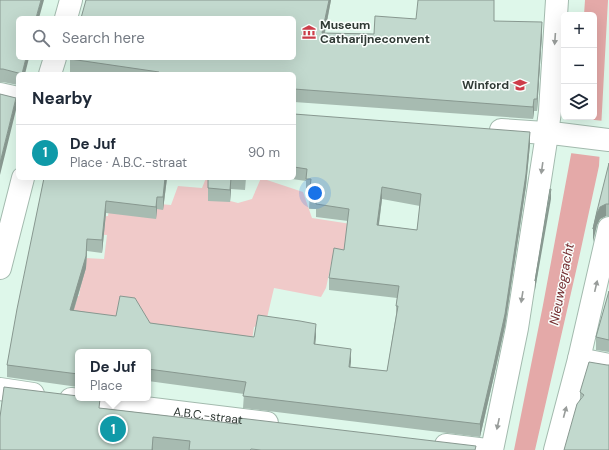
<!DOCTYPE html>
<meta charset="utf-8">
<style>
:root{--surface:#fff;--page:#f2f2f3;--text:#1f2937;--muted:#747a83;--line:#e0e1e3;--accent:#cd3d49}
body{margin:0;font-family:"DM Sans",sans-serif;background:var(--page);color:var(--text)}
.controls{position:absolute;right:12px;top:12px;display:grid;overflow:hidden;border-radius:6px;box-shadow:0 4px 16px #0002}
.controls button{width:36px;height:36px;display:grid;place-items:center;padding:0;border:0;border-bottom:1px solid var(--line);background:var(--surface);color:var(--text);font:20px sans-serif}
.you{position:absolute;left:315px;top:193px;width:14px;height:14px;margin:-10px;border:3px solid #fff;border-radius:50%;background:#1a73e8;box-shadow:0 0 0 6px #1a73e833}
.badge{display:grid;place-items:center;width:26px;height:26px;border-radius:50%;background:var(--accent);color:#fff;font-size:13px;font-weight:700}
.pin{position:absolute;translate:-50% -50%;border:2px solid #fff;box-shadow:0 1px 4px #0006}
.popup{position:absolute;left:75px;top:349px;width:76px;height:52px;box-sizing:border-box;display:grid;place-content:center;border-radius:6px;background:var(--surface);filter:drop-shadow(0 1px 3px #0005);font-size:13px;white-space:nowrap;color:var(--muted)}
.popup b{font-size:15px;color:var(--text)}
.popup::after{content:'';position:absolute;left:50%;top:100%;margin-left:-8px;border:8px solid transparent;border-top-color:var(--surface)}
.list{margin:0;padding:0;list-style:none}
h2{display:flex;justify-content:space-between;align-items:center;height:52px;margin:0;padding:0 16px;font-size:17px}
h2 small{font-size:13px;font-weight:400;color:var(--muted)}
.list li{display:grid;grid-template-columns:26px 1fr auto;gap:12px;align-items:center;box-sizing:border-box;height:56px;padding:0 16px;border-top:1px solid var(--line)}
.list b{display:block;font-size:15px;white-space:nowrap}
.list p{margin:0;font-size:13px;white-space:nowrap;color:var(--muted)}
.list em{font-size:13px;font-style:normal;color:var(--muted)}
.icon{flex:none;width:22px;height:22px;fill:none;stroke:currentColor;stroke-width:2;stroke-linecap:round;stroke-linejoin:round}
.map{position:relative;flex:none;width:609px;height:450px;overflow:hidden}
.search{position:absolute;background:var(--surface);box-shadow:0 4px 16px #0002;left:16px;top:16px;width:280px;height:44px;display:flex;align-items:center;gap:10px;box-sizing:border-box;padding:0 14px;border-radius:6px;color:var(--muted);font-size:15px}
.panel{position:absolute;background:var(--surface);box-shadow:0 4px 16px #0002;left:16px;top:72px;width:280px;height:108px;border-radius:6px}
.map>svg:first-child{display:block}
.green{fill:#f0cac9}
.water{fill:#e4a9a8}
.pier{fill:#def7ea}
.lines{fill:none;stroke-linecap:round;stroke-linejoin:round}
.street-casing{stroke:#a3baae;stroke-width:24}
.street{stroke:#fff;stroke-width:22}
.wall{fill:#a7bbb1;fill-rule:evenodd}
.shaded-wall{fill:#889890}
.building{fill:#c2d9ce;stroke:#889890;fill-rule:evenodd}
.oneway{fill:#989c9a}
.labels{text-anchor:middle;stroke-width:3;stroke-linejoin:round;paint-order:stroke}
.poi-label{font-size:12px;font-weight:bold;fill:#303a35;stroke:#fafefc;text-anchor:start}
.street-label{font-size:12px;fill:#303a35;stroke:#fafefc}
.water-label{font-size:13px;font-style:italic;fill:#722b2e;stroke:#fafefc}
</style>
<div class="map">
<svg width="609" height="450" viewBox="0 0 609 450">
<rect width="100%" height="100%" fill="#def7ea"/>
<!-- green -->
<path class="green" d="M114,178l34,25 23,2 7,-19 24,2 4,-10h5l4,19 23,6 14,-4 9,-21 42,14 9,26 39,6 -3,24 -16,12 -6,28 -5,9 -47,-9 -8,34 -12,5 -9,57v-39l-134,7 -48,-24 5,-33 11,1 6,-38 19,1 3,-24 -16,-1 -2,-16 19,-2z"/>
<!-- water -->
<path class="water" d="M585,0h23l-9,166 -20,92 -44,192h-21l29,-145 35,-188h16v-102h-10z"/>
<!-- pier -->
<path class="pier" d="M576,118l28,3 -3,36 -31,-4z"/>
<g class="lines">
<defs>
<g id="street">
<path d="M66,18l5,-18"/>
<path d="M50,74l5,-16"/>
<path d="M0,94l18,4"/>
<path d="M501,130l59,4 49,6"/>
<path d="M0,268l23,-90"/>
<path d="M579,359l30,6"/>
<path d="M0,389l33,5"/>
<path id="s1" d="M71,399l196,24"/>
<path d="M446,445l41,5"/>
<path d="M492,450l25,-122 30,-194 3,-23 7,-111"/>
<path d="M555,450l24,-91 30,-131"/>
</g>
</defs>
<!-- street casing -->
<use href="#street" class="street-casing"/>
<!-- street -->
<use href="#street" class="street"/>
</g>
<!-- wall -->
<path class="wall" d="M0,0l25,74h-7v11l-15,-3h-3z
M86,0h245l-6,33 49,1 42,-15 78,2 48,13 -5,77h-3l-1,8 -239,-17v-28h-208l-16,-2v-13z
M564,74v38h-2v-14z
M294,114l236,30 -4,42 -21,140 -11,50 -14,61 -237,-29 1,-14 -96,-13v-29h-70v35l-71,-10v-12l37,-187h123l-4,32 -6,-1 -1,10 -50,-6 -4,40 -15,-2 -1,17 -12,42 76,13 104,14 62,-1 -1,8 36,17 -1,6 37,4 9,-56v-9l1,-8 -68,-8v-12l15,-28 4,-29 -32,-4v-8h-7l1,-18h-4v-10l-21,-3h9zM382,199l38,7 -3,24 -38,-5z
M609,163v53h-3l-6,3 -3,6 -4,17z
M177,178h69l-1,12 -14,-1 -1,13 -22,-1v-21z
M609,291v61l-13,-2v-13z
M607,365l-27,34v-7z
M100,408l138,16 238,26h-476z"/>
<!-- shaded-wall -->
<path class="shaded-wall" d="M41,0h3l-5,18h-3z
M329,0h2l-9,46v-13z
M542,22v12l-5,77v-12z
M26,58h3l-4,16h-3z
M294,89h1v13h-1z
M16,98v12l-16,65v-12z
M534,99v12l-1,8v-12z
M530,132v12l-4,42 -21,140 -11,50 -14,61v-13z
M165,178h2l-4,32v-13z
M231,178v11l-1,13v-12z
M382,187v12l-5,38v-12z
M551,189v10l-16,91v-9z
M157,197v12l-1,10v-12z
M106,201v12l-4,40v-13z
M606,204v12l-6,3 -3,6 -4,17v-13l4,-16 3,-6z
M87,239v12l-1,17 -16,54v-12z
M316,324v12l-2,20v-12z
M351,349v12l-2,18v-12z
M153,437v13h-1z"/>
<!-- building -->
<path class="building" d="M0,0h41l-5,18h-18v40h8l-4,16 -19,-5h-3z
M86,0h243l-7,33 52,1 1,-18 41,3 2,-19h76v21l48,1 -5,77h-3l-1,8 -239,-18v-15h-135v-2l-89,-13v-1h224v-40h-213z
M564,74v25l-2,-1z
M0,94l16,4 -16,65z
M294,114l236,18 -4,42 -21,140 -11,50 -14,60 -237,-28 3,-14 -98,-13v-17h-70v22l-71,-9 10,-56 27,-131h121l-2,19h-6l-1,10 -50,-6 -4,39 -15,-1 -1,17 -16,54 46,6 4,-20 15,2 15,25 104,14 4,-22 42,6 16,3 -2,20 37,5 -2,18 38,4 11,-65h-2l3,-20 -70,-8 5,-30 10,2 5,-41 -33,-5v-7l-7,-1 2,-17h-5l1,-10 -13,-2zM382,187l39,7 -4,36 -40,-5z
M609,163v41h-3l-6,3 -3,6 -4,16 4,-18z
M208,178h23l-1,12 -22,-2z
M550,189h1l-16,92z
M609,291v49l-13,-3z
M589,362l18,3h2v85h-45l13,-46 7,-9 -4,-3z
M4,387l74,9v2h11l11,1 -1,9 139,16 1,-6 237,28 -1,4h-214l-10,-1 -1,1h-61l1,-9 -37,-4 -1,13h-152v-33z"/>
<!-- one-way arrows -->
<defs><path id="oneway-solid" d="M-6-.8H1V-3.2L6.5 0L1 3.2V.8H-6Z"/></defs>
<g class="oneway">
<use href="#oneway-solid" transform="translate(555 39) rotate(94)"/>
<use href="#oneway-solid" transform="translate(542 168) rotate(98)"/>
<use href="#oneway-solid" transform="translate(596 286) rotate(-77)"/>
<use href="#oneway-solid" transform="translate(522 297) rotate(99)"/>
<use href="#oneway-solid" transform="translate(565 412) rotate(-75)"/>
<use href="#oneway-solid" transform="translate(498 424) rotate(102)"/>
</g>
<!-- icons -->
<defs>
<symbol id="museum-bare" viewBox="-9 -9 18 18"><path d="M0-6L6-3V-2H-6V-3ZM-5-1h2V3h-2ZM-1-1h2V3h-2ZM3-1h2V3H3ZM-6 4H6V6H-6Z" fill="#cd3d49" stroke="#fafefc" stroke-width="2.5" paint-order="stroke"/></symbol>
<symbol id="school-bare" viewBox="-9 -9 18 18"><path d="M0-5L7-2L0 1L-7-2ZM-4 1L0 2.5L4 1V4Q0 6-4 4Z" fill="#cd3d49" stroke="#fafefc" stroke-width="2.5" paint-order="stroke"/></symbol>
</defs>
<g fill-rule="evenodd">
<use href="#museum-bare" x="299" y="22" width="20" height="20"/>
<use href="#school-bare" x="510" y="75" width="20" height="20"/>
</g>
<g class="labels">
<!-- poi labels -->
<g class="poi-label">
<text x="320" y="29">Museum<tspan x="320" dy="14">Catharijneconvent</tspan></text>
<text x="509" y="89" text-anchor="end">Winford</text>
</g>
<!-- street labels -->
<g class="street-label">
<text dy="4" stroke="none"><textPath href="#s1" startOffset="138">A.B.C.-straat</textPath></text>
</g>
<!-- water labels -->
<g class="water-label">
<text transform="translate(561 284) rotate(-79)" y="5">Nieuwegracht</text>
</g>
</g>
</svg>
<div class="controls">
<button>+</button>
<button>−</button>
<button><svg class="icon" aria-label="layers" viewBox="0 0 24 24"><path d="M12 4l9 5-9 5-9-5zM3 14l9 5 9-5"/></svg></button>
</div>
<div class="you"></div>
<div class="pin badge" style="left:113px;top:429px;background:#0f9aa8">1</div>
<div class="popup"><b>De Juf</b>Place</div>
<div class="search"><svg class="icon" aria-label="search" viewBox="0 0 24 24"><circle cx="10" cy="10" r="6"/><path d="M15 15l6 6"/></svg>Search here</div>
<section class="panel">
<h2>Nearby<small></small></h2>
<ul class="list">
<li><span class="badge" style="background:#0f9aa8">1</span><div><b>De Juf</b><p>Place · A.B.C.-straat</p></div><em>90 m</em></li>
</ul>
</section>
</div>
